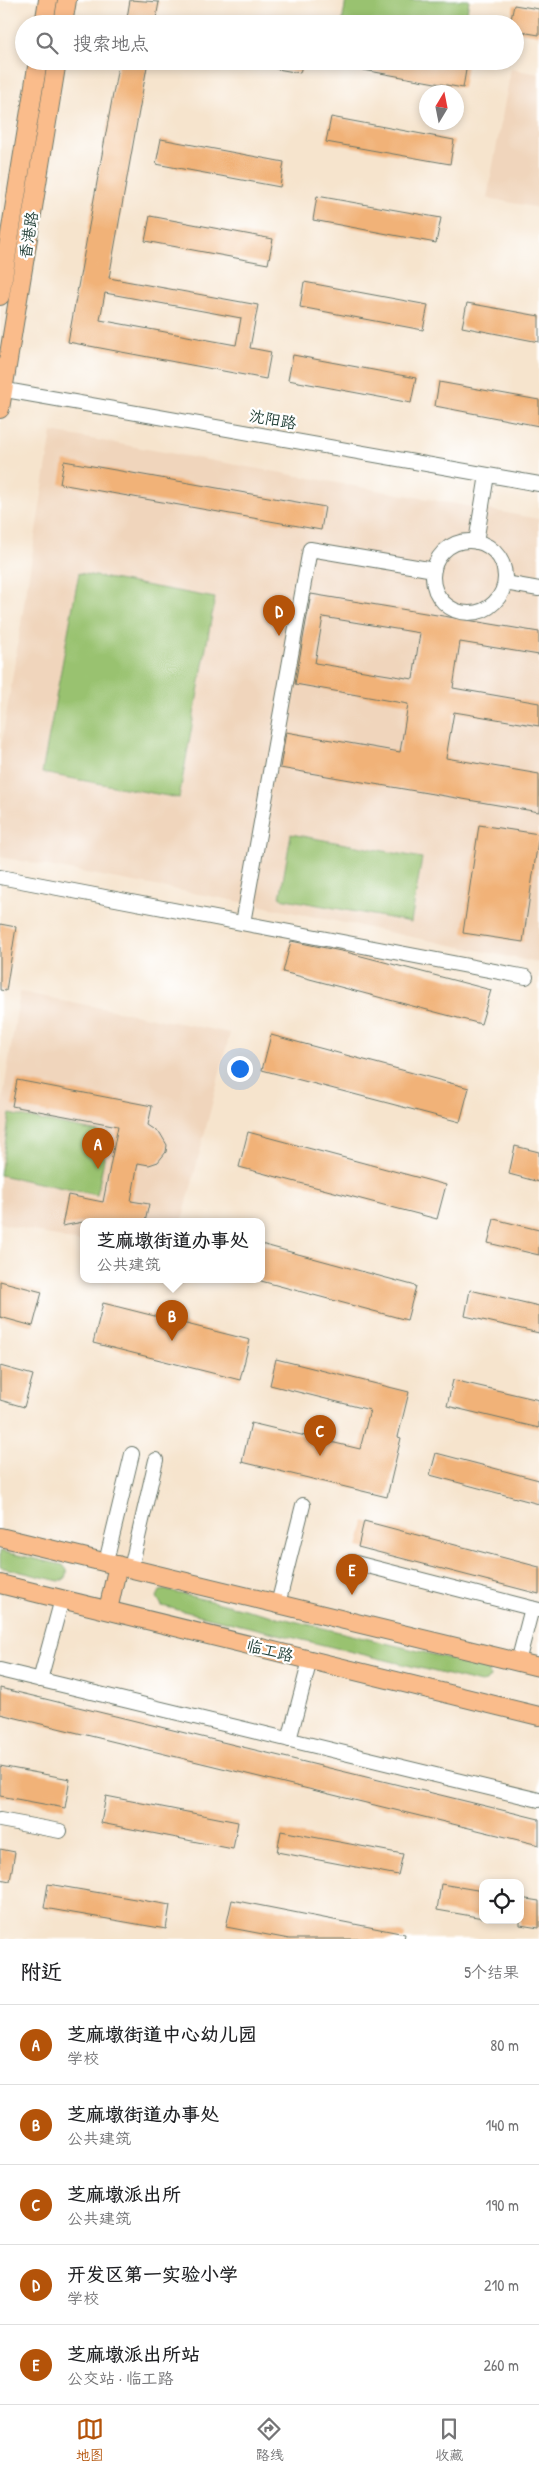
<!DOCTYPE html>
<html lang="zh">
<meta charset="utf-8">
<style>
:root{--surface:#fff;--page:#f6f6f6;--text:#202124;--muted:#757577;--line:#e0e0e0;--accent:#b45309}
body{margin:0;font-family:"Patrick Hand","LXGW WenKai TC",sans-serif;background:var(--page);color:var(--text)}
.controls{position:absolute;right:15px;bottom:15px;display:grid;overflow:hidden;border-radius:10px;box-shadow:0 2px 8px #0003}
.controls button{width:45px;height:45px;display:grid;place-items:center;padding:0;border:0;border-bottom:1px solid var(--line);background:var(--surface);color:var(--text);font:25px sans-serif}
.compass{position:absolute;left:419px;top:85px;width:45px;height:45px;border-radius:50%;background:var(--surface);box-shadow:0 2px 8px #0003;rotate:10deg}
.you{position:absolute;left:239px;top:1068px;width:18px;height:18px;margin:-12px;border:4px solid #fff;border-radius:50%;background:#1a73e8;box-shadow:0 0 0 8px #1a73e833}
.badge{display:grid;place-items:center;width:32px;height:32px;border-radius:50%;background:var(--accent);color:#fff;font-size:16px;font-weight:700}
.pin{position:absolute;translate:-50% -41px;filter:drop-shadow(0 1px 2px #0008)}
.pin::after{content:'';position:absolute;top:26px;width:18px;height:15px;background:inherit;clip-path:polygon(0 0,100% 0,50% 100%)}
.popup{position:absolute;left:80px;top:1218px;width:185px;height:65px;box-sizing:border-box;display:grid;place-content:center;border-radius:10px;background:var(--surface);filter:drop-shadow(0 1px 4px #0005);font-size:16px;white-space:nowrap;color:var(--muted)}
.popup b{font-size:19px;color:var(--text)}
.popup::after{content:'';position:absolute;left:50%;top:100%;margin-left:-10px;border:10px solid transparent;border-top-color:var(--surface)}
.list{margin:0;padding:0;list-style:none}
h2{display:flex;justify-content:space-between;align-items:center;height:65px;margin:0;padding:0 20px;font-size:21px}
h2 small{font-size:16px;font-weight:400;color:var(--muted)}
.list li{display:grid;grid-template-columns:32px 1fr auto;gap:15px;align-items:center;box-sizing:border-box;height:80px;padding:0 20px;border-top:1px solid var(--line)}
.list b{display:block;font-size:19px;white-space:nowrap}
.list p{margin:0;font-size:16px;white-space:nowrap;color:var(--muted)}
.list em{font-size:16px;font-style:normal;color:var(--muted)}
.icon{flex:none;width:28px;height:28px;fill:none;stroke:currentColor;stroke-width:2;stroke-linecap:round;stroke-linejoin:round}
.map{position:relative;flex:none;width:539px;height:1939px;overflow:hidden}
.search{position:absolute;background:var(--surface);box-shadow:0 2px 8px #0003;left:15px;right:15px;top:15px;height:55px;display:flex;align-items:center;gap:12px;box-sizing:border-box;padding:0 18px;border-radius:28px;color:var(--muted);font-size:19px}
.sheet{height:465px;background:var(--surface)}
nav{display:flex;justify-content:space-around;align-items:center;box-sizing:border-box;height:70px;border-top:1px solid var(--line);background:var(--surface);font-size:14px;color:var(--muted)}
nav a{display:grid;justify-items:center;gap:2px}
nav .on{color:var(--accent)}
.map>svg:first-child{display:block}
.built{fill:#f0d5bc}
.green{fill:#99c26f;stroke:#5c8052}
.building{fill:#f1b278;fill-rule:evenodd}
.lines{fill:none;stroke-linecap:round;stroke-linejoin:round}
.minor-casing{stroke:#6a776a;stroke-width:16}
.major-casing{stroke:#6a776a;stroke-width:20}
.minor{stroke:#fff;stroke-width:14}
.major{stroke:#fabc8b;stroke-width:18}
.labels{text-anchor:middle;stroke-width:4.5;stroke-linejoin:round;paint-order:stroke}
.street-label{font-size:16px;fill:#1f3d34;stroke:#fff}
</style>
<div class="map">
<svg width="539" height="1939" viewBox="0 0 539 1939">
<rect width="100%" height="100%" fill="#fff"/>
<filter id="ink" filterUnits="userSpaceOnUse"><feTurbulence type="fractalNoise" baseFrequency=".02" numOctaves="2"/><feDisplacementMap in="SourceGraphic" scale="10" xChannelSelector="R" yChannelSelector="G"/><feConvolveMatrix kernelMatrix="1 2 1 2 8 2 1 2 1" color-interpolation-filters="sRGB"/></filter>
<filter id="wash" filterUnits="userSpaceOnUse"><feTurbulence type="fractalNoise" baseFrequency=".0096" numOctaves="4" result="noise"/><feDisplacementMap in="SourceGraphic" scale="20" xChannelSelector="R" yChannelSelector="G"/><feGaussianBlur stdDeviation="1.12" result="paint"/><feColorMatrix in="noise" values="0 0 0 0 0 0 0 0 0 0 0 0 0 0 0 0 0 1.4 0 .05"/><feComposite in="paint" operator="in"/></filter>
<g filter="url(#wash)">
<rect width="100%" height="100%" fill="#f6e4cd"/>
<!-- built -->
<path class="built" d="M511,69l28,5v134l-52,-10z
M52,432l487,87v444l-292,-60 -247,-46v-103z
M20,992l210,41 -48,189h-99v21l-83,-20v-108z"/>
<!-- green -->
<path class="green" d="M346,0h123l-4,24 -123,-1z
M79,573l136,25 -36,200 -137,-25z
M291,834l131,24 -11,64 -131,-24z
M10,1114l99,20 -12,61 -97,-20z
M0,1551l63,14 4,5c1,6 -1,10 -8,11l-59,-14z
M165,1590l320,77 4,4 1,6 -4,5 -5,1 -319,-77 -5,-9 3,-6z"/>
<g id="blocks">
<!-- building -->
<path class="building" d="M130,0l29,2 -4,22h-29z
M514,5l25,4v26l-24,-4v-7h-5z
M119,61h29l-39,217 149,27 -8,43 21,4 -5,27 -198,-37zM105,293l136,25 -5,27 -136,-25z
M267,61h36l-3,12 -34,-6z
M347,61h107l13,3 -4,24 -116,-21z
M331,117l123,23 -4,24 -124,-22z
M161,139l123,23 -4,25 -124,-23z
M317,196l124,22 -5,25 -123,-23z
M150,216l123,23 -5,25 -123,-23z
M304,282l124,23 -5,25 -123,-23z
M467,303l72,13v26l-77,-15z
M293,355l123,23 -5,25 -123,-23z
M439,382l100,18v26l-104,-20z
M64,461l261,46 -4,23 -261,-46z
M311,594l228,38v23l-79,-13 -7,46 86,15v23l-85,-14 -8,46 93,16v38l-259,-44 6,-36 114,20 8,-48 -113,-20zM323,617l97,16 -7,46 -98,-16z
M479,825l60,9 -16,108 -60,-9z
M0,924l16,3 -10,64 -6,-1z
M291,941l55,11 145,38 -10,34 -198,-52z
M271,1035l198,53 -9,34 -198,-52z
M17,1080l135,26 -4,19 12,8 7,12 -1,7 -8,10 -9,3 -11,-2 -7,38 18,3 -4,18h-62l-21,4 6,-31 35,7 15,-76 -106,-20z
M248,1132l198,53 -9,34 -198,-52z
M515,1146l24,6v30l-30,-8z
M494,1219l45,11v25l-51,-12z
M261,1244l155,42 -9,34 -146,-39z
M0,1281l42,11 -9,34 -33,-9z
M470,1290l69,16v27l-74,-17z
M103,1303l147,37 -10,40 -147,-37z
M276,1359l133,33 -11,45 3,1 -14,59 -145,-35 9,-39 109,26 10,-39 -100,-25z
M0,1366l33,9 -9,32 -24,-7z
M453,1380l86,20v28l-92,-22z
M436,1453l103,27v24l-109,-29z
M364,1521l175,46v27l-181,-47z
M0,1688l539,131v26l-539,-131z
M0,1766l70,13 -5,29 -65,-12z
M106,1796l132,26 -5,27 -132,-26z
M281,1831l122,23 -5,21 -121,-23z
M0,1849l15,3 -5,29 -10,-2z
M48,1884l122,21 -4,24 -122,-21z
M441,1884l42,7v27l-46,-8z
M520,1898l19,3v27l-19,-3z
M232,1900l173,34 -1,5h-115l-63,-12z"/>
</g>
</g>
<g filter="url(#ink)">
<use href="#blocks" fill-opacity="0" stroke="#6a776a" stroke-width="1"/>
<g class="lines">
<defs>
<path id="minor" d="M0,389l539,95
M433 577a36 36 0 1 1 72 0a36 36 0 1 1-72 0Z
M476,542l11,-67
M505,583l34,6
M0,877l526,100
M243,923l67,-374 124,21
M106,1562l26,-108
M352,1562l187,48
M131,1568l25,-108
M278,1604l25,-99
M518,1662l14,-54
M0,1670l539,130
M40,1680l22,-81
M289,1740l21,-80
M0,1820l60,11"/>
<path id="major" d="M44,24l4,-24
M63,24l4,-24
M0,296l38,-235
M0,409l57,-348
M0,1537l539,130
M0,1584l539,132
M108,1610l10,-45"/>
</defs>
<!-- minor casing -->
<use href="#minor" class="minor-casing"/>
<!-- major casing -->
<use href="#major" class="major-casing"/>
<!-- minor -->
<use href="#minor" class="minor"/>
<!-- major -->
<use href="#major" class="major"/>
</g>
</g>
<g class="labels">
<!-- street labels -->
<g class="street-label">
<text transform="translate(28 235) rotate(-81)" y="6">香港路</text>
<text transform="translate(273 419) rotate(10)" y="6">沈阳路</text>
<text transform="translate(270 1650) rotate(14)" y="6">临工路</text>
</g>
</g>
</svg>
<div class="controls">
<button><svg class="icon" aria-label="locate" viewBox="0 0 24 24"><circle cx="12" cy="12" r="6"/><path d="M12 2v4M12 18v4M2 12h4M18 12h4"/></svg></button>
</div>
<svg class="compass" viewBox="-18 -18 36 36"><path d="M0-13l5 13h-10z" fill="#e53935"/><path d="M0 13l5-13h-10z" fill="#757577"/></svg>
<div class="you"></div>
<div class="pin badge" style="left:98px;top:1169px">A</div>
<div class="pin badge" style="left:172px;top:1341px">B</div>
<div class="popup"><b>芝麻墩街道办事处</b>公共建筑</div>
<div class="pin badge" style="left:320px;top:1456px">C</div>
<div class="pin badge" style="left:279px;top:636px">D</div>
<div class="pin badge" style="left:352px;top:1595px">E</div>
<div class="search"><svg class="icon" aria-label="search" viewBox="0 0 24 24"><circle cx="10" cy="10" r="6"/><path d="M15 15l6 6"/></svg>搜索地点</div>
</div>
<section class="sheet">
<h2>附近<small>5个结果</small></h2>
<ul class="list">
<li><span class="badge">A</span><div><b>芝麻墩街道中心幼儿园</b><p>学校</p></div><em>80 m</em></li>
<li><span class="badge">B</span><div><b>芝麻墩街道办事处</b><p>公共建筑</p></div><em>140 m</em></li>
<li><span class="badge">C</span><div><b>芝麻墩派出所</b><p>公共建筑</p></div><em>190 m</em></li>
<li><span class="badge">D</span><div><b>开发区第一实验小学</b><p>学校</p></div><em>210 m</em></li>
<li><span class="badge">E</span><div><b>芝麻墩派出所站</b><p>公交站 · 临工路</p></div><em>260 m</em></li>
</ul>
</section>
<nav>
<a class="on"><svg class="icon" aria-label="map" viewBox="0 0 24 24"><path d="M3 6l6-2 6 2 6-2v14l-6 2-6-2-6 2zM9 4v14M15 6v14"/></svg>地图</a>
<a><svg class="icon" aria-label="directions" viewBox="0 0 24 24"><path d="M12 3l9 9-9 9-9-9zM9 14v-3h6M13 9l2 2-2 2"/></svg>路线</a>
<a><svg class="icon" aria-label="saved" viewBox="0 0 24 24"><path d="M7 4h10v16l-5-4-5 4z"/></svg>收藏</a>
</nav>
